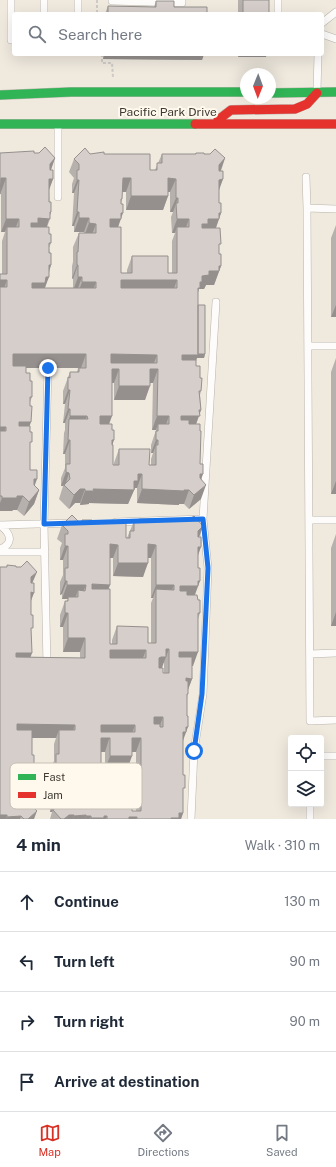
<!DOCTYPE html>
<meta charset="utf-8">
<style>
:root{--surface:#fff;--page:#f6f6f7;--text:#1f2937;--muted:#747a83;--line:#e0e1e3;--accent:#d93025}
body{margin:0;font-family:"Public Sans",sans-serif;background:var(--page);color:var(--text)}
.controls{position:absolute;right:12px;bottom:12px;display:grid;overflow:hidden;border-radius:4px;box-shadow:0 4px 16px #0002}
.controls button{width:36px;height:36px;display:grid;place-items:center;padding:0;border:0;border-bottom:1px solid var(--line);background:var(--surface);color:var(--text);font:20px sans-serif}
.compass{position:absolute;left:240px;top:68px;width:36px;height:36px;border-radius:50%;background:var(--surface);box-shadow:0 4px 16px #0002;rotate:181deg}
.stop{position:absolute;width:12px;height:12px;margin:-9px;border:3px solid #1a73e8;border-radius:50%;background:#fff}
.stop.end{background:#1a73e8;border-color:#fff;box-shadow:0 1px 4px #0008}
.list{margin:0;padding:0;list-style:none}
h2{display:flex;justify-content:space-between;align-items:center;height:52px;margin:0;padding:0 16px;font-size:17px}
h2 small{font-size:13px;font-weight:400;color:var(--muted)}
.list li{display:grid;grid-template-columns:26px 1fr auto;gap:12px;align-items:center;box-sizing:border-box;height:60px;padding:0 16px;border-top:1px solid var(--line)}
.list b{display:block;font-size:15px;white-space:nowrap}
.list em{font-size:13px;font-style:normal;color:var(--muted)}
.icon{flex:none;width:22px;height:22px;fill:none;stroke:currentColor;stroke-width:2;stroke-linecap:round;stroke-linejoin:round}
.map{position:relative;flex:none;width:336px;height:819px;overflow:hidden}
.search{position:absolute;background:var(--surface);box-shadow:0 4px 16px #0002;left:12px;right:12px;top:12px;height:44px;display:flex;align-items:center;gap:10px;box-sizing:border-box;padding:0 14px;border-radius:4px;color:var(--muted);font-size:15px}
.sheet{height:292px;background:var(--surface)}
nav{display:flex;justify-content:space-around;align-items:center;box-sizing:border-box;height:56px;border-top:1px solid var(--line);background:var(--surface);font-size:11px;color:var(--muted)}
nav a{display:grid;justify-items:center;gap:2px}
nav .on{color:var(--accent)}
.map>svg:first-child{display:block}
.lines{fill:none;stroke-linecap:round;stroke-linejoin:round}
.lane-casing{stroke:#b9b4ac;stroke-width:8}
.fast-casing{stroke:#b9b4ac;stroke-width:10}
.jam-casing{stroke:#b9b4ac;stroke-width:10}
.path{stroke:#cecbc7;stroke-width:2;stroke-dasharray:3 2;stroke-linecap:butt}
.lane{stroke:#fdfcfa;stroke-width:7}
.fast{stroke:#30b455;stroke-width:9}
.jam{stroke:#e5322d;stroke-width:9}
.wall{fill:#b7b1ae;fill-rule:evenodd}
.shaded-wall{fill:#95908d}
.building{fill:#d5ceca;stroke:#95908d;fill-rule:evenodd}
.route{stroke:#1a73e8;stroke-width:5}
.labels{text-anchor:middle;stroke-width:4;stroke-linejoin:round;paint-order:stroke}
.street-label{font-size:12px;fill:#3f3b33;stroke:#fff8ed}
.key{fill:#fff8ed;stroke:#c5bfb5;stroke-width:1}
.key-label{font-size:11px;fill:#3f3b33}
</style>
<div class="map">
<svg width="336" height="819" viewBox="0 0 336 819">
<rect width="100%" height="100%" fill="#efe9de"/>
<g class="lines">
<defs>
<path id="lane" d="M11,0v40h3
M44,0v14
M278,0v14
M112,1l70,2v-3
M78,14v-14
M322,23l14,-11
M322,34l14,5
M317,91l1,-37
M306,177l1,31
M58,197v-73
M336,209l-29,-1 3,513 26,-1
M308,346h28
M203,519l13,-217
M309,520h27
M116,522l87,-3 5,49 -5,126 -9,57 -3,68
M0,525l74,-2
M0,549c15,-6 10,-16 0,-24
M0,552h45
M310,654l26,-1
M47,666l-3,-142 4,-156
M321,756h15
M310,804v15"/>
<path id="fast" d="M270,93l66,-1
M0,95l71,-3h175
M0,124h195"/>
<path id="jam" d="M218,120l13,-10 64,-1 12,-5 10,-11
M195,124h141"/>
</defs>
<!-- lane casing -->
<use href="#lane" class="lane-casing"/>
<!-- fast casing -->
<use href="#fast" class="fast-casing"/>
<!-- jam casing -->
<use href="#jam" class="jam-casing"/>
<!-- path -->
<path class="path" d="M97,0v14
M96,54l6,1v8h10l1,14"/>
<!-- lane -->
<use href="#lane" class="lane"/>
<!-- fast -->
<use href="#fast" class="fast"/>
<!-- jam -->
<use href="#jam" class="jam"/>
</g>
<!-- wall -->
<path class="wall" d="M238,0h31v14h-31z
M156,1l18,6 33,7h-102l3,-8 46,1z
M103,54h101l-2,6 -99,-1z
M0,153h34l21,5 -4,12 2,9 -4,10 1,30 -3,8 2,7 2,9 -2,5 2,17 -6,23h28v-9l-1,-1v-12l1,-4v-15l6,-14h5v-1h-10v-6h-2l2,-33h-2v-9l2,-6 -5,-6 5,-13 16,-5h14l46,16h5l7,-16h33l1,-1 29,5 -4,13 2,8 -4,9v15l2,10 -5,15 3,21v5l2,12 -7,19h-8l-2,4h-5l-1,3v13l7,49 -1,4h-7l-1,3v5l4,12 1,13 -1,4 1,15 -5,14 5,55v20l-12,10 -5,-5h-5v1l-42,-2v-15h-2l-7,16 -39,-1v1l-9,1v-2h-5l-6,6 -10,-10 4,-13h-2v-8l4,-10v-14h-2l1,-21 1,-3v-7h-2l2,-19h-2v-13l7,-19h7l1,-4h-52v5l4,8 2,16 -2,5 -1,24 1,21v23l5,16 4,4 -5,14 -10,12 -7,-6h-4l-1,1h-12v-237h2v-33l3,-9h-4v-40l-1,3zM122,192h4v18h37l5,-14v-4h2v20h3l-2,5 1,16h3l-3,8v32h-4l-36,-17 -5,14v3h-6l-3,-46 3,-23 1,-5zM112,383h2v17h31l5,-17h3l-1,47h4l-5,15v8h2l-2,6v6h-2l-30,-16 -5,14v2h-1v-20l-5,-21z
M336,225v92h-5v-79z
M336,358v136h-5v-122z
M139,519l13,2h22v-1l29,6 -4,11 -4,58 3,5 2,13 -2,6 -6,47v13l-4,11 -1,9 -4,43v71l-2,6h-131l2,-7h-2v-9l4,-9v-13h-3v-13l3,-7v-17l2,-6h-24v17l2,13 -2,5v16l3,9 -3,8 2,13h-34l7,-254 9,2 16,16 -1,18v32l-1,24 50,1v-6h-17v-25h-3v-12l5,-14h2l1,-2h-6v-5l-2,1v-13l3,-7v-15h-3v-12l2,-5 -5,-4 5,-14 20,-3v-2l10,1 34,17h1l7,-17h5zM110,558h3v18l30,1 5,-19h3v40h2l-2,5v40h-3l-31,-17 -5,14v4h-2l-2,-55 2,-4zM163,663h1v10h-1l-1,-5zM101,752h4v18h22l5,-18h4v59h-4l-20,-11 -11,-8z
M336,534v92h-5v-78z"/>
<!-- shaded-wall -->
<path class="shaded-wall" d="M105,54h99l-2,6 -99,-1z
M239,54h28l-1,3h-28z
M55,158l-5,14v-8z
M225,158l-5,14 -6,7 5,-14z
M1,178h5l-5,14h-1z
M123,178h8l-5,14h-8z
M168,178l8,1 -6,13h-7z
M49,179h4l-5,14z
M223,179l-5,14 1,-13z
M77,180h2l-5,13h-2z
M131,196h37l-5,14h-37z
M176,198h2l-5,14h-3z
M50,212h1l-6,21 -19,4 5,-14z
M77,212h2l-5,14h-2z
M121,213h2l-7,20h-11l5,-14z
M219,213h2l-7,20 -17,5 5,-14 6,-5z
M79,218h10l-5,14h-10z
M6,219h13l-5,13 -7,-5 -2,5h-4z
M177,219h12l-5,14 -7,-6 -2,6h-3z
M89,223l7,1 -5,13h-7z
M49,265h2l-4,12h2l-5,13 -17,7 5,-14z
M77,265h1l-5,14 -1,-1z
M219,266h2l-7,19h-8l-2,4h-5l-4,13 7,-26 7,-5z
M78,277h4l-5,14h-4z
M0,280h7l-5,14h-2z
M121,280h56l-5,14 -56,-1z
M82,282h14l-5,14h-14z
M336,305v12h-5z
M13,354h73l-5,14h-73z
M111,354l46,1 -5,13h-46z
M194,354h11l-1,4h-7l-4,11h-16l5,-14z
M112,369h7l-5,14h-7z
M150,369h8l-5,14h-8z
M119,386h31l-5,14h-31z
M68,390h2l-5,14h-2z
M68,409h2l-5,14h-2z
M199,410h2l-7,20h-18l5,-14z
M70,416h17l-5,13 -13,-10 -4,11z
M100,416h12l-5,14h-12z
M157,416h12l-5,14 -6,-6 -2,6h-4z
M19,422h12l-5,14h-12z
M0,427h6l-5,14h-1z
M68,440h2l-5,14h-2z
M112,440h2l-5,14z
M156,440h2l-5,13h-2z
M66,472l3,1 -4,13 -1,-1 -1,1h-2z
M138,474h4l-5,14h-2l-7,16 -39,-1v1l-9,1 5,-14 49,-10z
M200,474h3l-5,14z
M34,479h3l-5,14z
M336,481v13h-5z
M206,485l-5,14 -12,10 5,-14z
M80,489h5l-5,14h-5l-6,6 5,-14z
M142,489l42,1h5l-5,14h-5v1l-42,-2z
M39,490l-5,14 -10,12 5,-14z
M17,496h6l-6,14h-4l-1,1h-12v-8l2,-5z
M203,526l-5,14 -5,5 5,-14z
M110,544l8,1 -5,13h-8z
M148,544l8,1 -5,13h-8z
M65,546h3l-5,14h-3z
M198,547h3l-5,14z
M118,563h30l-5,14 -30,-1z
M37,572l-6,14v-9z
M65,581h2l-5,13 -2,1z
M198,581h2l-7,19h-18l5,-14z
M92,584l18,1 -5,13h-18z
M67,585h19l-6,14 -2,-2v-7l-3,9 -7,-2v2h-6z
M156,585h18l-5,13 -13,-9 -3,9h-2z
M31,592l3,1 -5,13z
M336,612v14h-5z
M65,613h3l-5,14h-3z
M68,638h17l-5,14h-17z
M166,649h3l-8,21h-5l3,-12z
M110,650h36l-5,13 -36,1z
M179,652h19l-5,14h-19z
M16,653h16l-5,14h-16z
M186,678l6,1 -5,13h-6z
M154,717h9l-5,14h-9z
M17,724l58,1 -5,14 -11,-9 -3,8h-45z
M101,725h34l-5,14h-21l-4,13h-9z
M186,727h2l-7,19 2,-14z
M132,738h9l-5,14h-9z
M110,756h22l-5,14h-22z
M56,767h3l-5,14h-3z
M31,798h4l-5,14z
M56,798h3l-5,13 -1,-1 -1,2h-2z
M37,811l-3,8h-6z
M179,813h4l-2,6h-10v-1z
M0,815h7l-1,4h-6z
M69,815h5l-1,4h-9z
M86,815l-1,4h-12l1,-3z
M21,816l-1,3h-14l1,-2z
M86,816h5l-1,3h-5z
M104,816h3l-1,3h-16l1,-1z
M129,817h8l-1,2h-8z"/>
<!-- building -->
<path class="building" d="M243,0h26v14h-26z
M156,1h18v6h33v7h-99v-8l48,1z
M45,147l10,11 -5,6v6h3v9h-4v23h2v10h-1v7l-12,-1v5h-7v4h18v7h2v9h-2v10h2v12h-2v12h-3l-1,6h-13v5h64v-6h-14v-5h-4v-12h-1v-13h1l1,-19h17v-9l-7,-1v-5h-10v-6h-2l2,-32h-2v-10h2v-6l-5,-5 11,-11 5,6 14,-2v2h46v16h7v-7h5v-9h34v-1h8v1h6l5,-5 10,9 -6,7v6h4v8l-4,1v23h2v10h-2v6h-11v5h-6v4h18l1,16h-2v10h2v12h-2v5h-10v4l-7,1v6h-2v6h-2v67h-16v5h14v6h4v12h2l-1,13h-2l2,19h-2l1,6h-19v4h8v4h11v7h1l-1,33h3v10h-3v4l6,7 -12,10 -5,-5h-5v1l-42,-2v-15h-4v7h-4v9l-41,-1 1,2h-9v-2h-5l-6,6 -10,-10 6,-6 -1,-6 -3,-1v-8h4v-24h-2l1,-21h19l-1,-3h-17v-7h-2l2,-19h-2v-13l2,1v-6h9v-4h7v-14h-73v12h13v7h4v8h2v16h-2v9h2l-1,16h-12v4h11v6h2v10h-2v28h7v9h-3v6l5,5 -10,12 -6,-6h-6v2h-15v-2h-2v-65h6v-4h-6v-140h7v-7h-7v-6h7v-47h12v-8h-13v-41h-5l-1,16v-41l34,-2v2h5zM123,178h8v18h37v-18l8,1v19h2v5h-2l1,16h12v8h-12v46h-9v-17h-36v17h-11v-46h-11v-8h11v-6h2v-9h-2v-5h1zM121,280h56v8h-56zM111,354l46,1v8h-46zM112,369h7v17h31v-17h8l-1,47h12v8h-11v7h-2v9h2v5h-2v20h-7l1,-16h-31v16h-6v-20h-1v-5h2v-10h-2v-6h-12v-8h12z
M198,305h7v49h-7z
M72,515l7,7h3v-2h10v1h34v17h4v-7h4v-10h5v-2h13v2h22v-1h8v1h5l7,-5 9,10 -5,5v6h3v10h-3v21h2v13h-2v5h-18v5h7v4h10l1,5h2v13h-2v39h-19v5h13v22l-6,-1v3h2v13h-1v22h1v11h-2v5h-3v43h2v13h-2v25h-4v5h-8v1h-34v-2h-8v2h-22v-3h-3v2h-13v-2h-5v-1l-12,1v-1h-5l-5,4h-3l-8,-9 6,-5v-7h-3l-1,-9h4v-22h-3v-13h3v-24h16v-5l-58,-1v6h15v25h2v13h-2v21h3v9h-4v7l6,6 -9,8h-4l-3,-3 -14,1v-2h-7v-248h7v-2l9,1v1h5l6,-6 10,11 -6,5v6h3v10l-3,-1v23h2v13h-2l1,25h-16v4l69,1v-20h-17v-25h-3v-12h3v-4h10v-7l7,1 1,-6h-19v-4h-2v-13h3v-22h-3v-12h3v-3l-6,-6zM110,544l8,1v18h30v-19l8,1v40h18v5l-18,-1v54h-8v-16l-31,-1v18h-7v-55h-18v-5l18,1zM166,649h3v24h-6v-5h-4v-10l2,-1h5zM110,650h36v8h-36zM154,717h9v10h-3v-3h-6zM101,725h34v7h-34zM101,738h9v18h22v-18h9v73h-9v-11h-20v-8h-11z"/>
<g class="lines">
<!-- route -->
<path class="route" d="M48,368l-4,156 159,-5 5,49 -6,126 -8,57"/>
</g>
<g class="labels">
<!-- street labels -->
<g class="street-label">
<text x="168" y="116">Pacific Park Drive</text>
</g>
</g>
<!-- legend -->
<rect x="10" y="763" width="132" height="46" rx="6" class="key"/>
<rect x="18" y="774" width="18" height="6" fill="#30b455"/>
<rect x="18" y="792" width="18" height="6" fill="#e5322d"/>
<g class="key-label">
<text x="43" y="781">Fast</text>
<text x="43" y="799">Jam</text>
</g>
</svg>
<div class="controls">
<button><svg class="icon" aria-label="locate" viewBox="0 0 24 24"><circle cx="12" cy="12" r="6"/><path d="M12 2v4M12 18v4M2 12h4M18 12h4"/></svg></button>
<button><svg class="icon" aria-label="layers" viewBox="0 0 24 24"><path d="M12 4l9 5-9 5-9-5zM3 14l9 5 9-5"/></svg></button>
</div>
<svg class="compass" viewBox="-18 -18 36 36"><path d="M0-13l5 13h-10z" fill="#e53935"/><path d="M0 13l5-13h-10z" fill="#747a83"/></svg>
<div class="stop" style="left:194px;top:751px"></div>
<div class="stop end" style="left:48px;top:368px"></div>
<div class="search"><svg class="icon" aria-label="search" viewBox="0 0 24 24"><circle cx="10" cy="10" r="6"/><path d="M15 15l6 6"/></svg>Search here</div>
</div>
<section class="sheet">
<h2>4 min<small>Walk · 310 m</small></h2>
<ul class="list">
<li><svg class="icon" aria-label="ahead" viewBox="0 0 24 24"><path d="M12 20V5M6 11l6-6 6 6"/></svg><div><b>Continue</b></div><em>130 m</em></li>
<li><svg class="icon" aria-label="left" viewBox="0 0 24 24"><path d="M17 20v-9H6M10 6l-5 5 5 5"/></svg><div><b>Turn left</b></div><em>90 m</em></li>
<li><svg class="icon" aria-label="right" viewBox="0 0 24 24"><path d="M7 20v-9h11M14 6l5 5-5 5"/></svg><div><b>Turn right</b></div><em>90 m</em></li>
<li><svg class="icon" aria-label="arrive" viewBox="0 0 24 24"><path d="M6 21V4h12l-3 4 3 4H6"/></svg><div><b>Arrive at destination</b></div></li>
</ul>
</section>
<nav>
<a class="on"><svg class="icon" aria-label="map" viewBox="0 0 24 24"><path d="M3 6l6-2 6 2 6-2v14l-6 2-6-2-6 2zM9 4v14M15 6v14"/></svg>Map</a>
<a><svg class="icon" aria-label="directions" viewBox="0 0 24 24"><path d="M12 3l9 9-9 9-9-9zM9 14v-3h6M13 9l2 2-2 2"/></svg>Directions</a>
<a><svg class="icon" aria-label="saved" viewBox="0 0 24 24"><path d="M7 4h10v16l-5-4-5 4z"/></svg>Saved</a>
</nav>
